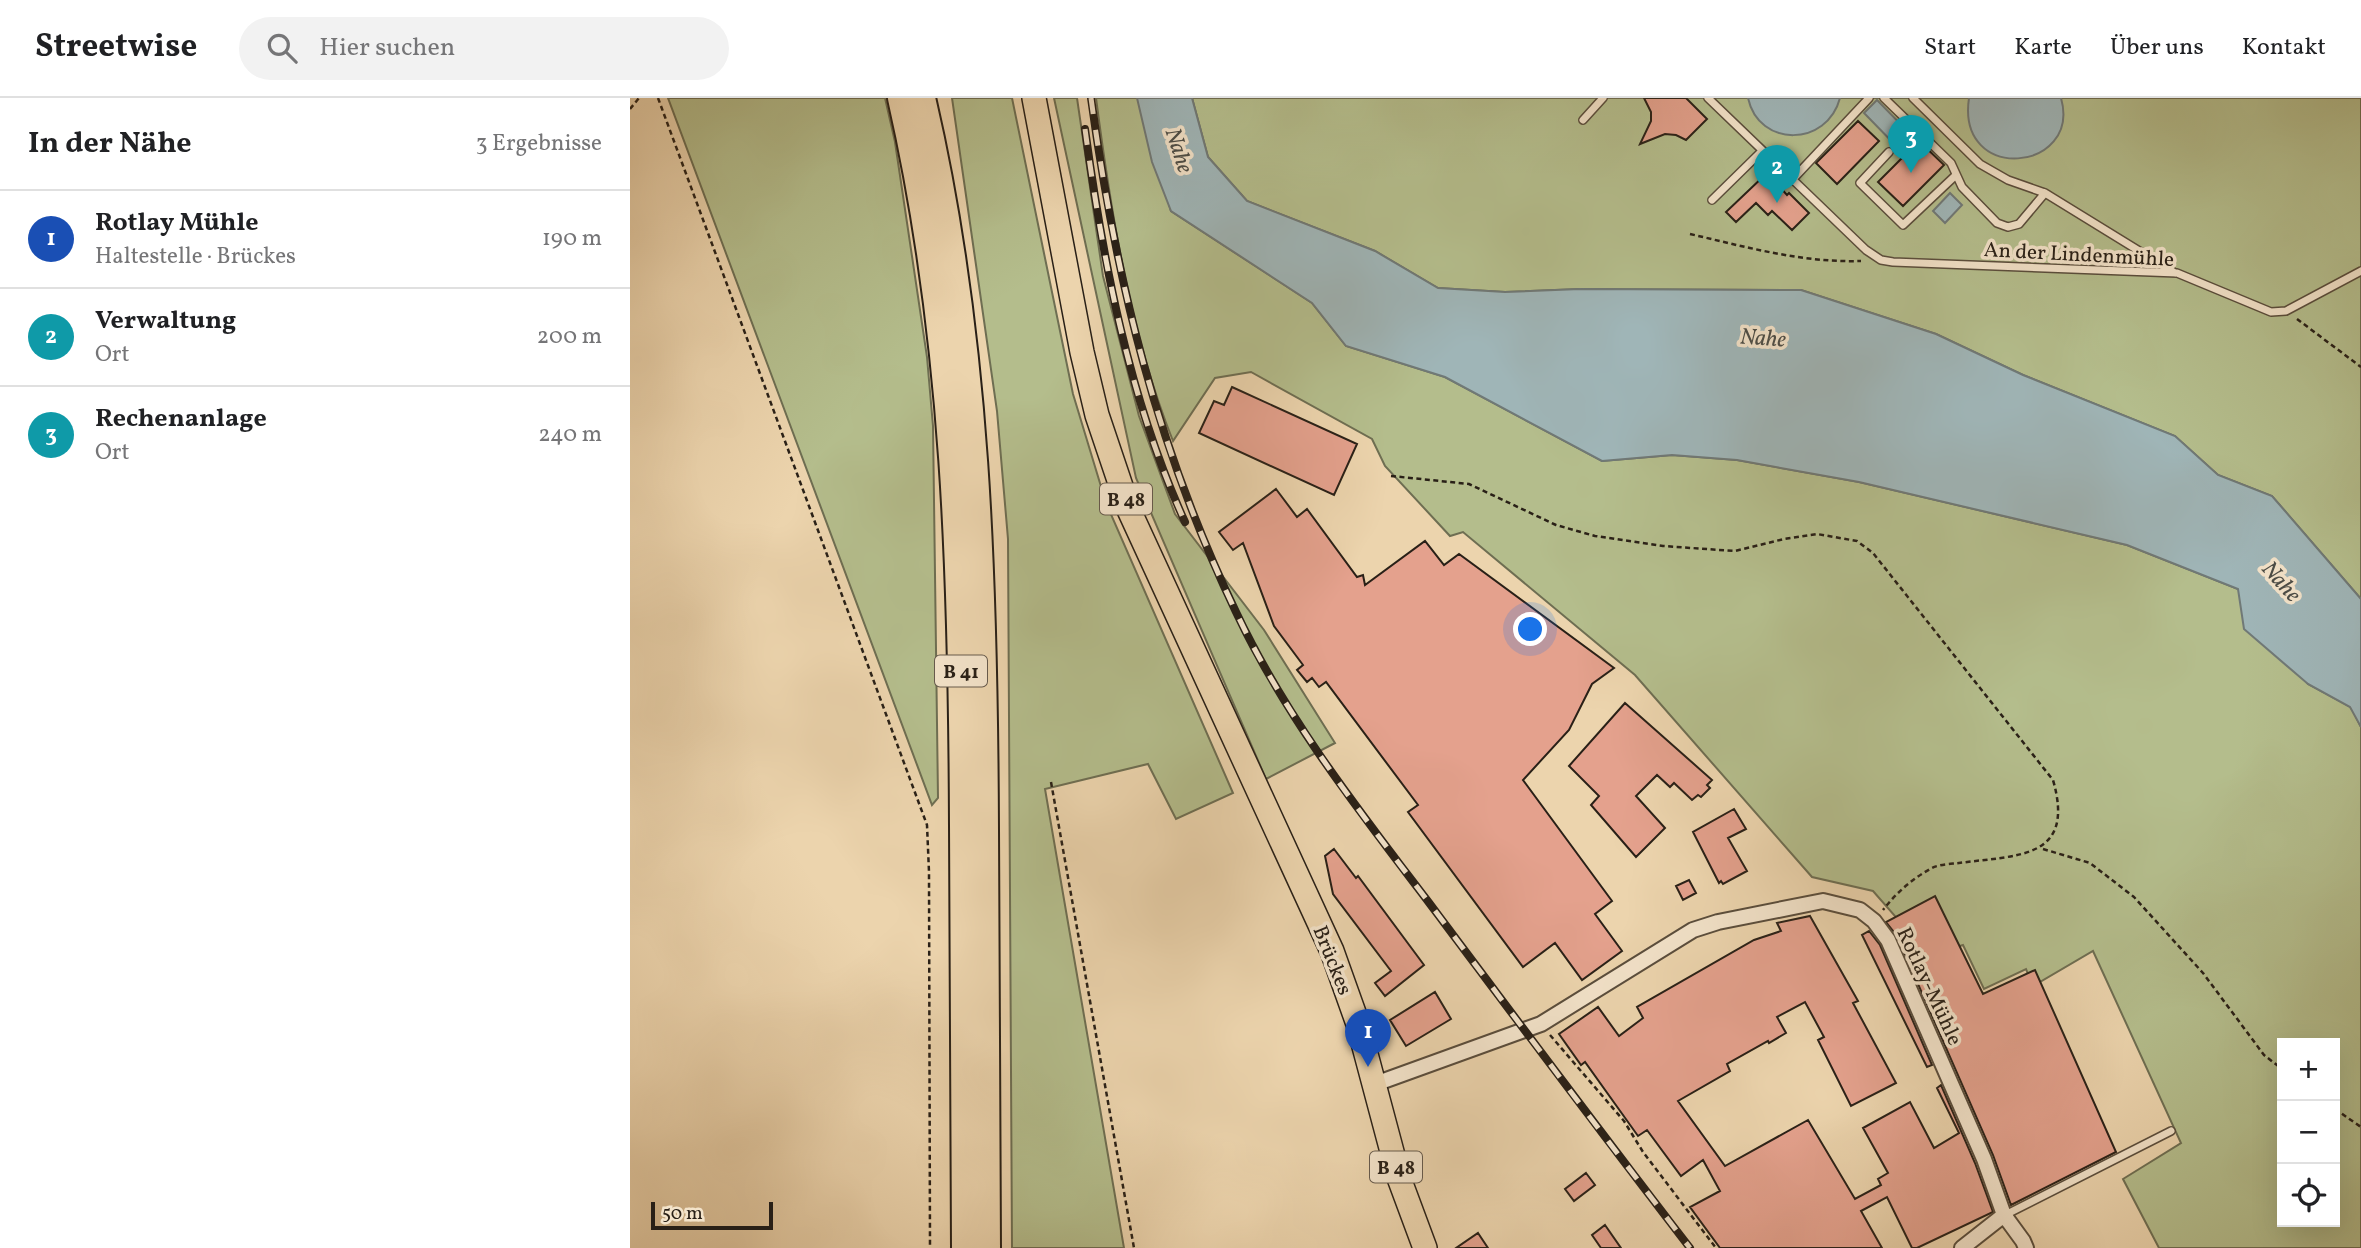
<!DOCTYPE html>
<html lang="de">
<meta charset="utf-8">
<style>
:root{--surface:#fff;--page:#f2f2f2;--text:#202124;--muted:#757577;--line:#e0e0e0;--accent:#8f2418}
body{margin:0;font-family:Vollkorn,serif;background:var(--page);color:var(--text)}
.controls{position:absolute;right:21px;bottom:21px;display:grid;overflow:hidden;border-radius:0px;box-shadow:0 7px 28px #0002}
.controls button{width:63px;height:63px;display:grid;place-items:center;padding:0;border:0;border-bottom:2px solid var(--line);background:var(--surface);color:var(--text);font:35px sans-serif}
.scale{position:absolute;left:21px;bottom:18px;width:122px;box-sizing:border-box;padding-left:7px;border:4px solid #292017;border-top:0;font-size:19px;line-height:24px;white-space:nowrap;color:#292017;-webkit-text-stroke:5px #f3e3ca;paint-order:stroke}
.you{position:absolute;left:901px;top:532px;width:24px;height:24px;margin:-18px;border:5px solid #fff;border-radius:50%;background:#1a73e8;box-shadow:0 0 0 10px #1a73e833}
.badge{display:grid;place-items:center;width:46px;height:46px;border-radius:50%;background:var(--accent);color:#fff;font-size:23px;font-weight:700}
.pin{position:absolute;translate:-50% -58px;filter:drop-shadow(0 2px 4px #0008)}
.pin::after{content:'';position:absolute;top:37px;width:24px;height:21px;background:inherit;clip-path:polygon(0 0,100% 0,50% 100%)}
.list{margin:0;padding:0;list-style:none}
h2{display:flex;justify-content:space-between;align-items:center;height:91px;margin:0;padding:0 28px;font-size:30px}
h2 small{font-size:23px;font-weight:400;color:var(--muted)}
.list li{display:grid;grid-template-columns:46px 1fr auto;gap:21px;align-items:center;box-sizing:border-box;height:98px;padding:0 28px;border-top:2px solid var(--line)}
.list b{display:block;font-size:26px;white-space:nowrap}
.list p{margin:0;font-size:23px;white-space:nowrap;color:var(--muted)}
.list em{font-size:23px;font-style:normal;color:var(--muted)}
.icon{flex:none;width:38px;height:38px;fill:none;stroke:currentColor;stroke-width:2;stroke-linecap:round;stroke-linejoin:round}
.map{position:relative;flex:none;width:1731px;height:1150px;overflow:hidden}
header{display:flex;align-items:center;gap:42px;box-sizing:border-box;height:98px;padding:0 35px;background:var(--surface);border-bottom:2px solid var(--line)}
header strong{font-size:33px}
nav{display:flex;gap:38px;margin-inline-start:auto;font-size:24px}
.search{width:490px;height:63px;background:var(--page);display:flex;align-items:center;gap:18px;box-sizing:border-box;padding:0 24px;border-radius:38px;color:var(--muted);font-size:26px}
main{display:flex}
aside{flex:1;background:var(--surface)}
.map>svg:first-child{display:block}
.green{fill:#b4bd8c;stroke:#6e6e52;stroke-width:2;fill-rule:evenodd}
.water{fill:#9fb5b7;stroke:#707977;stroke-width:2}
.building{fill:#e4a18d;stroke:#292017;stroke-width:2}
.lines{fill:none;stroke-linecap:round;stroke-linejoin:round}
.service-casing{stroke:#5a4d3c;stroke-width:10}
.minor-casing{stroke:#5a4d3c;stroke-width:18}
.primary-casing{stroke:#292017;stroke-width:26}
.trunk-casing{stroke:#292017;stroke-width:28}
.path{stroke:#292017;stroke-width:2.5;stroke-dasharray:5 3.5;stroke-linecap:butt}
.service{stroke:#f3e3ca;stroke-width:7}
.minor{stroke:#f3e3ca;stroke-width:14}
.primary{stroke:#ecd4ad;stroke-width:23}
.trunk{stroke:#ecd4ad;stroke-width:24}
.rail-casing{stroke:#292017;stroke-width:8}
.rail{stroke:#f3e3ca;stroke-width:5;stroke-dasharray:16;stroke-linecap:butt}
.labels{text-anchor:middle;stroke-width:7;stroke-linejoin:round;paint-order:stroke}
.shield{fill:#f3e3ca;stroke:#665a4d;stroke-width:2}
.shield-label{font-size:19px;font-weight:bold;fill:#292017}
.street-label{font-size:21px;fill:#292017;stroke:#f3e3ca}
.water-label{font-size:23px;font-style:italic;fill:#4c4d47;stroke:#f3e3ca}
</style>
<header>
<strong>Streetwise</strong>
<div class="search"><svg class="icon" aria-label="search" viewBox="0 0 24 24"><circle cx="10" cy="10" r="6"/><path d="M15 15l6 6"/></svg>Hier suchen</div>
<nav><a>Start</a><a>Karte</a><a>Über uns</a><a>Kontakt</a></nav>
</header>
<main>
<aside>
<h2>In der Nähe<small>3 Ergebnisse</small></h2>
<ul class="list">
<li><span class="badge" style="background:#1a4fb4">1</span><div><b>Rotlay Mühle</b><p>Haltestelle · Brückes</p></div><em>190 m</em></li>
<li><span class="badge" style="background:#0f9aa8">2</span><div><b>Verwaltung</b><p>Ort</p></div><em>200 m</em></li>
<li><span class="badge" style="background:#0f9aa8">3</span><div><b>Rechenanlage</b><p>Ort</p></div><em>240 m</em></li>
</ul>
</aside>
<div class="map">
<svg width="1731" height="1150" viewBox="0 0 1731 1150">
<rect width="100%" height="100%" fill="#ecd4ad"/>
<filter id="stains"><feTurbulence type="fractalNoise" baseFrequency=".00286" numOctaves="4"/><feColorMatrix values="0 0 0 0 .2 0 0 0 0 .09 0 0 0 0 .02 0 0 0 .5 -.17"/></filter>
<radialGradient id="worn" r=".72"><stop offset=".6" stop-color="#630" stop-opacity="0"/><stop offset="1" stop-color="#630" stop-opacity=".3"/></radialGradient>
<!-- green -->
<path class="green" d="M38,0h217l10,44 32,215 6,69 5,372 -6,7z
M322,0h60l61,296 33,109 127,290 -57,26 -28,-55 -103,25 79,459h-112l-4,-709 -11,-128z
M424,0h23l26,178 36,140 36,98 89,116 71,113 -69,36 -130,-301z
M466,0h42l33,113 141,92 34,43 99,31 157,84 70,-6 65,5 122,22 268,63 111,44 70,95 43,23 10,20v521h-202l-36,-69 58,-36 -88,-192 -60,35 -7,-17 -42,20 -21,-44 -40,12 -21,-33 -29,-33 -61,-14 -177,-202 -172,-143 -13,4 -65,-70 -13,-27 -121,-67 -36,6 -42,63c-43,-108 -62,-228 -77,-343zM1652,945h53v179h-53z
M562,0h1169v501l-89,-103 -54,-21 -43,-39 -152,-61 -87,-41 -135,-44 -221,-1 -75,3 -67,-4 -63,-37 -128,-50 -39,-44z"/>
<!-- water -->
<path class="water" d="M507,0h55l16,59 39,44 128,50 63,37 67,4 75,-3 221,1 135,44 87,41 152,61 43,39 54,21 89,103v128l-11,-20 -42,-23 -64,-55 -6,-40 -111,-44 -268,-63 -122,-22 -65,-5 -70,6 -157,-84 -99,-31 -34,-43 -141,-92 -19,-49z
M1118,0h92c-13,49 -81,50 -92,0z
M1339,0h92c21,74 -105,87 -92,0z
M1247,2l41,42 -13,13 -41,-42z
M1320,95l12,12 -17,18 -12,-12z"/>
<!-- building -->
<path class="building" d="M1014,0h42l21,21 -21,21 -10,-5 -11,-1 -25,10 11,-23v-9z
M1228,23l21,20 -42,43 -21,-21z
M1289,43l25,24 -41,41 -25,-24z
M1137,75l20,22 2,-2 20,20 -17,17 -20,-19 -4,4 -12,-12 -20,19 -10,-10z
M602,289l125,57 -23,51 -135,-62 15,-32 10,4z
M646,391l21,28 10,-8 50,68 6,-2 2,10 60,-44 19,24 15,-11 155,114 -22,16 -23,46 -46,50 89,121 -17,13 27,37 -40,29 -27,-37 -32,24 -115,-155 10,-7 -92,-123 -7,5 -7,-9 -5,4 -10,-12 6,-5 -29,-39 -31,-83 -10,7 -14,-18z
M995,605l87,77 -5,5 3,3 -9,9 -3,-2 -6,5 -18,-17 -4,4 -13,-12 -21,21 29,32 -29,29 -45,-52 8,-9 -30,-30z
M1104,711l12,20 -18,9 19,33 -24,13 -2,-3 -2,2 -26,-51z
M704,751l22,29 2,-2 66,89 -39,31 -10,-13 16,-12 -58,-77 -8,-38z
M1059,782l7,13 -13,7 -7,-14z
M1305,798l48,98 52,-24 81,182 -105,53 -18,-50 -96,-219 -11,-14z
M1180,818l48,85 -5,2 43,80 -45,23 -33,-66 6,-3 -19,-35 -28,15 9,16 -17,10 -1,-2 -41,23 3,7 -52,30 47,65 83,-46 47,79 26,-14 -3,-6 10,-6 -25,-45 47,-26 24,46 25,-15 -22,-45 4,-3 34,78 18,49 -76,36h-5l-25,-51 -26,14 21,37h-162l-30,-41 30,-16 -17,-31 -22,16 -34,-46 -9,6 -53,-74 -4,3 -22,-31 39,-27 21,29 24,-18 -6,-11 117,-67 27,-9 -4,-8z
M1239,833l11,14 52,120 -5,2 -65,-132z
M805,894l16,27 -45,27 -16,-26z
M956,1075l9,12 -21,16 -9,-12z
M975,1127l16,23h-20l-9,-13z
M848,1135l10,15h-32z"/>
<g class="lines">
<defs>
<path id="service" d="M1078,0l158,152 15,10 12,2 284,11 94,39 15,-1 75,-40
M1254,0l67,65 11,24 35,36 11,4 11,-3 26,-31
M1283,0l67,66 28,16 37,13 130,80
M953,22l20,-22
M1259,54l-29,31 43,42 53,-50
M1162,82l77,-82
M1082,102l50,-49
M1375,1117l166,-84"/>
<path id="minor" d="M745,986l166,-60 152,-94 25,-8 105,-21 37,9 14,11 14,19 96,219 20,56 19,26 3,7
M1332,1150l42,-33"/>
<path id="primary" d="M404,0l48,254 15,63 32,95 203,441 26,73 41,154 26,70"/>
<path id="trunk" d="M270,0c55,240 61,482 62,727 1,141 1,282 2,423
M293,0c56,240 62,487 63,732 1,140 1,279 2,418"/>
</defs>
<!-- service casing -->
<use href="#service" class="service-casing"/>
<!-- minor casing -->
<use href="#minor" class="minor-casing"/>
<!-- primary casing -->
<use href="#primary" class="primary-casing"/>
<!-- trunk casing -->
<use href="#trunk" class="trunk-casing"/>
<!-- path -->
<path class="path" d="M28,0l269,727 2,47 1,376
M0,11l9,-11
M1060,136c56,13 113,29 171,27
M1667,221l64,48
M761,378l78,8 87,41 39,11 68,10 72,5 49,-12 33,-5 40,7 16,12 180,227c23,80 -36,75 -94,83 -8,1 -19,1 -27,5 -19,10 -36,25 -49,42
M421,684l83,466
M1413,751l47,14 44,34 69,76 61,82 18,14
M920,937l74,86 19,31 73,96
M1705,1011l26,18"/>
<!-- service -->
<use href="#service" class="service"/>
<!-- minor -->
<use href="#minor" class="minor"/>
<!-- primary -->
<use href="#primary" class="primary"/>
<!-- trunk -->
<use href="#trunk" class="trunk"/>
<defs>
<path id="rail" d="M461,0c25,183 65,347 145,514 50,106 124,200 194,292 86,115 172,230 260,344
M455,31c18,133 44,270 100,393"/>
</defs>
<!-- rail casing -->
<use href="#rail" class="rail-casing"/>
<!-- rail -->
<use href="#rail" class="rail"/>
</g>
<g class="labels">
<!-- shield labels -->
<g class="shield">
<rect x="470" y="385.5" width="52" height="31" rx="5"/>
<rect x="305" y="557.5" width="52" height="31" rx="5"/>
<rect x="740" y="1053.5" width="52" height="31" rx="5"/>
</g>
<g class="shield-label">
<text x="496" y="408">B 48</text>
<text x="331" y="580">B 41</text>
<text x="766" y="1076">B 48</text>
</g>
<!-- street labels -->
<g class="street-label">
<text transform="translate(1449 156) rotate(3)" y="7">An der Lindenmühle</text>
<text transform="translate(703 862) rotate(68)" y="7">Brückes</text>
<text transform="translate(1300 888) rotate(65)" y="7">Rotlay-Mühle</text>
</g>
<!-- water labels -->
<g class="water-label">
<text transform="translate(550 52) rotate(72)" y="8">Nahe</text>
<text transform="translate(1133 239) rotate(4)" y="8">Nahe</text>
<text transform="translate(1652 483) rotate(48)" y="8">Nahe</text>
</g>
</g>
<rect width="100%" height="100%" filter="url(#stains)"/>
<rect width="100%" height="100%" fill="url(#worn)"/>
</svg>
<div class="controls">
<button>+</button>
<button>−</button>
<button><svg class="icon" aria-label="locate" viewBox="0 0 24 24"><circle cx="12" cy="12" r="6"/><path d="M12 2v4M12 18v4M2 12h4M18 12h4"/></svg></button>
</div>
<div class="scale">50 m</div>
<div class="you"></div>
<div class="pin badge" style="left:738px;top:969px;background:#1a4fb4">1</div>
<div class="pin badge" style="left:1147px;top:105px;background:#0f9aa8">2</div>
<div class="pin badge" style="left:1281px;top:75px;background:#0f9aa8">3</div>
</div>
</main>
